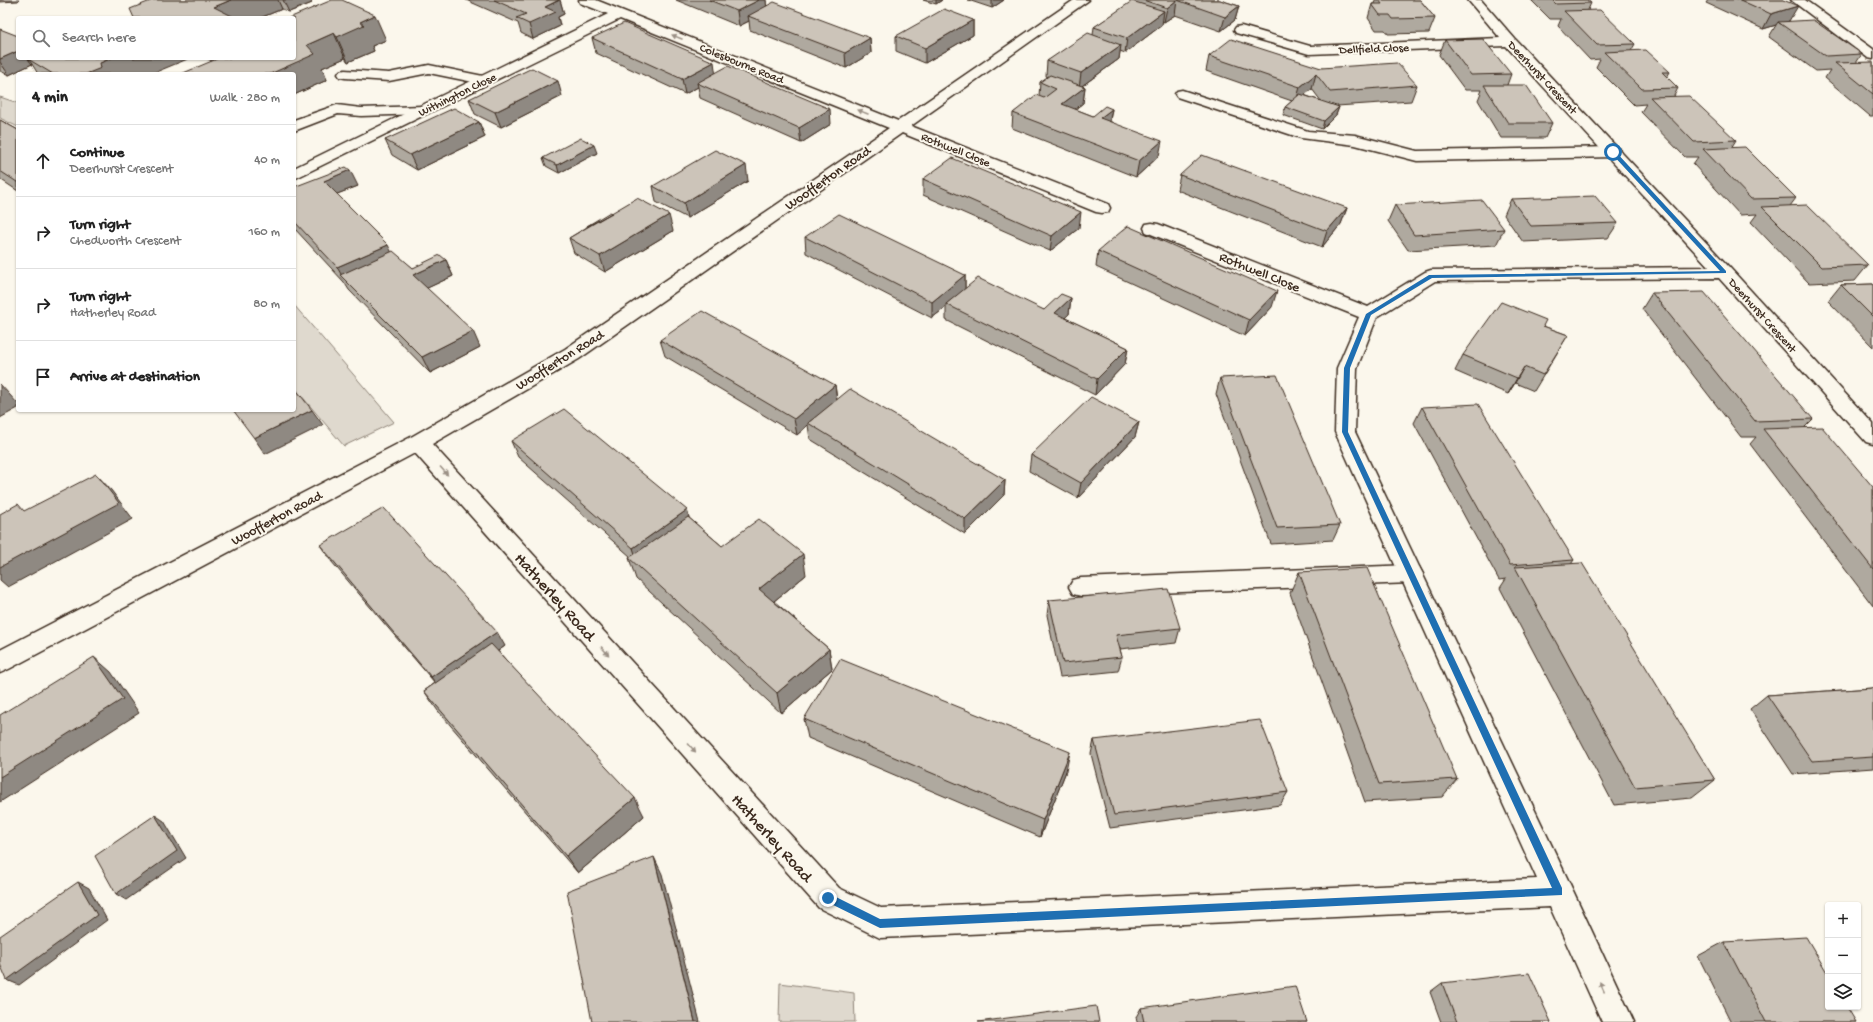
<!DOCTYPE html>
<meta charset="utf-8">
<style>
:root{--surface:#fff;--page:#f6f6f6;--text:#222;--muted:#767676;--line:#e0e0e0}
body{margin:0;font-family:"Gochi Hand",sans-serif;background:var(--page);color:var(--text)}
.controls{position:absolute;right:12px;bottom:12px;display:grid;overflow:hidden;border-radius:4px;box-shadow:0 1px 3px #0004}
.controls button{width:36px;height:36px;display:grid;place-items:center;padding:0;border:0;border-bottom:1px solid var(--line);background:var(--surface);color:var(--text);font:20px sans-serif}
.stop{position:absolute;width:12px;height:12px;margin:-9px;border:3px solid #1f6fb2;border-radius:50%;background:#fff}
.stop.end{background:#1f6fb2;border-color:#fff;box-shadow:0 1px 4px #0008}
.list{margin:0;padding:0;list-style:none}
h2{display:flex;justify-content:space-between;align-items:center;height:52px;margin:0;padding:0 16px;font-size:17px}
h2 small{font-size:13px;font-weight:400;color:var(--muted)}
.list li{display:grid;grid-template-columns:26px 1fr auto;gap:12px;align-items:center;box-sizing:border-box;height:72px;padding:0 16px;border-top:1px solid var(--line)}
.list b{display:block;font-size:15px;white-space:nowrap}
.list p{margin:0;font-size:13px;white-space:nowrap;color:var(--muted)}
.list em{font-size:13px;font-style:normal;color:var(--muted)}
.icon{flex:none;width:22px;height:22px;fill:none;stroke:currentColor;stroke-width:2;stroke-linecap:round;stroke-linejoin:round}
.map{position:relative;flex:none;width:1873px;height:1022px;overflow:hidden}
.search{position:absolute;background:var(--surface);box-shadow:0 1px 3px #0004;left:16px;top:16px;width:280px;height:44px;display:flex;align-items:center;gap:10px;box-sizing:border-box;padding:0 14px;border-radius:4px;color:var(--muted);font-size:15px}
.panel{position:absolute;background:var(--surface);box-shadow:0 1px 3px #0004;left:16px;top:72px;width:280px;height:340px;border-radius:4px}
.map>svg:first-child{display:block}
.green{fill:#dfd9ce;stroke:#8d8276}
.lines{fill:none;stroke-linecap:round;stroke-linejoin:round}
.lane-casing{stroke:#3b2a1e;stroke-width:3}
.street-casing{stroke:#3b2a1e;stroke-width:3}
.lane{fill:#fbf7ec;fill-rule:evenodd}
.street{fill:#fbf7ec;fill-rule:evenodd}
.wall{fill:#afa99f;stroke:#3b2a1e;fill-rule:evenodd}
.shaded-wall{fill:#8f8982;stroke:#3b2a1e}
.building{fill:#ccc4b9;stroke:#3b2a1e}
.oneway{fill:#9b9085}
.route{fill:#1f6fb2}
.labels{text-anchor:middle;stroke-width:4;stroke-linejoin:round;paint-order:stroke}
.far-street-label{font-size:12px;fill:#3b2a1e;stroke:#fbf7ec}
.street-label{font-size:14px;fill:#3b2a1e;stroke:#fbf7ec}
.near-street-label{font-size:17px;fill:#3b2a1e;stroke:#fbf7ec}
</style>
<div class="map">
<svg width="1873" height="1022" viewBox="0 0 1873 1022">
<rect width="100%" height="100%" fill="#fbf7ec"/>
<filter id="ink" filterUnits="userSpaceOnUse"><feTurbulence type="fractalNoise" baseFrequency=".025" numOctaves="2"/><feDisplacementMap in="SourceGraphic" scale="8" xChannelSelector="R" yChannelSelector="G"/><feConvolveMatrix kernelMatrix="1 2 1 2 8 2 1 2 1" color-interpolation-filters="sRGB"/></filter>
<g filter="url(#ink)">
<!-- green -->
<path class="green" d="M0,97l18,6v24l-18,-9z
M294,305l100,117 -50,24 -50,-59z
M780,983l74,10 1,29h-76z"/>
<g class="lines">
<defs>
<path id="lane" d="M429,65l59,12 2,3 -2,3 -5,1 -54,-11 -40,8 -44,-3 -5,-1 -2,-3 2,-3 5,-1 44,3z
M1182,90l126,41 47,4 62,16 196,-4 6,2 2,3 -2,3 -6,2 -196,4 -62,-16 -54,-7 -124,-41 -2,-3 2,-3z
M337,105l24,3 62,-2 5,1 2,3 -2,3 -5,1 -62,2 -23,-2 -44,17v-11z
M1411,565l8,2 4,7 -4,7 -8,2 -330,13 -8,-2 -4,-7 4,-7 8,-2z"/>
<path id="street" d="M579,0h17l302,121 176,-121h15l-178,126 197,78 2,4 -2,4 -6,1 -6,-1 -194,-79 -323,226 -147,85 407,444 42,20 656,-29 -202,-447 2,-64 22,-51 -213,-85 -2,-4 2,-4 6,-1 6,1 210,83 57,-35 6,-2 278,-3 -203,-221 -197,8 -73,-21 -2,-3 2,-3 5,-1 69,20 190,-8 -32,-38h13l34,39 215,229 143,156v20l-7,-2 -147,-164 -284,3 -58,36 -20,51 -2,64 214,450 65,140h-32l-52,-115 -670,31 -61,-30 -404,-455 -406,216 -9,4v-23l411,-213 154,-88 324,-221 -269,-109 -326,160v-11l314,-154 -28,-11z
M1791,0h14l68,49v10l-5,-1z"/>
</defs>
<!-- lane casing -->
<use href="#lane" class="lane-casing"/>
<!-- street casing -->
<use href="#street" class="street-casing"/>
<!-- lane -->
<use href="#lane" class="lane"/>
<!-- street -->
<use href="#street" class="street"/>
</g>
<!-- wall -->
<path class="wall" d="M0,0h19l-1,1 -18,1z
M153,0h158l1,3 -23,9 -7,-3 -22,9h-126z
M466,0h94l4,14 -6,3 2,9 -27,13 -12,-6 -3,-10z
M676,0h90v6l104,32 1,15 -25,15 -96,-38 -1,-9 -10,5z
M923,0h19l-6,4z
M968,0h36l-12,8z
M1134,0h86l19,6 -4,14 -14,11 -46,-16 -11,7 -2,-1v4l-37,28 -5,-2 -1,8 -37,27 3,1 -2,16 -8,6 18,7 19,-7 -2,12 49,35 -23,21 -124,-49 1,-15 26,-17 1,-14 8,-5 -2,-1 1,-15 46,-26 1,-8 40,-26z
M1375,0h45l15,18 -6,15 -41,1 -3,-4h-9l-8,-12 4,-14h2z
M1531,0h56l4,3 -3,7 47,34 -4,7 39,21 -3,5 11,11 -4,8 62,44 -5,8 65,50 -6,8 78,59 -13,16 -46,2 -58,-61 6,-8 -17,1 -47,-51 5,-7h-13l-44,-45 5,-8 -12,1 -38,-38 4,-8 -10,1 -32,-34 3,-7h-11z
M1708,0h75l6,21 -3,1 76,32 -6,9h17v53h-3l-45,-38 5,-8 -14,1 -47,-34 7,-12 -13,4 -57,-26z
M294,18l92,22 -14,6 2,5 -26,11 -3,-4 -23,10 5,12 -33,15v-21l-82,-13 -6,-3h88z
M973,20v15l-48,28 -29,-12v-15z
M0,29l18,29 133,16h-113l-6,-10 -23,11 -9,-4z
M592,38l124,35 115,51 -30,19 -101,-45 -2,-11 -13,7 -89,-41z
M1445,40l66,34 -4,11 45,38 -7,15h-44l-23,-38 4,-10h-17l-26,-35z
M1209,56l112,12 96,17 -6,16 -74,5 2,1 -3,8 -14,14 -39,-14 2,-8 7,-6 -86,-30zM1312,89l9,12 -17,-6z
M562,96l-61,31 -26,-13 -6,-15z
M0,120l18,10v61l-18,-12z
M479,122l6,15 -68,33 -25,-15 -7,-15z
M597,153l-38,20 -13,-7 -3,-8z
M1180,175l167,33 -6,16 -19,23 -145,-57z
M923,179l156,49 -29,23 -127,-56z
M748,181l-61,37 -31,-16 -3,-16z
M358,186l-21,8 54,58 22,16 33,-8 7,16 -26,12 53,59 -50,26 -81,-83 -5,-8 -50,-54v-41z
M1511,199l107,24 -10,15 -85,4 -19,-27z
M1395,205l109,24 -8,16 -88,5 -20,-29z
M612,213l61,18 -68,41 -31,-19 -5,-15 18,-11v-1z
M805,237l160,38v14l79,21 27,-12 -2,16 -4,4 63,30 -3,16 -30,31 -149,-75v-13l-14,11 -126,-65z
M1098,251l174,56 -27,29 -149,-69z
M1873,284v63l-45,-46 13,-16z
M1652,293l161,126 -8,8 68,60v119l-123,-162 6,-7h-15l-99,-128z
M1543,326l25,9 -34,56 -19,-8 -7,11 -53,-23 8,-16z
M660,340l175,45 2,15 168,80 -1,15 -39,39 -155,-95 -2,-14 -11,10 -132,-79z
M1220,378l120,147 -7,15 -62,4 -55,-150z
M1422,407l152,153 -3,4 144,216 -23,18 -78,7 -114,-217 6,-9 -7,1 -85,-157z
M1139,422l-4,15 -57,61 -49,-27 2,-16z
M511,441l176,69 2,8 33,28 84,29 -32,26 55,48 3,20 -51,44 -145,-134 -7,-21 2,-1 -113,-100z
M320,545l185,101 -7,5 146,165 -66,57 -140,-162 -14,-20 11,-8 -104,-122z
M1299,572l158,207 -15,18 -77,5 -75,-209z
M1049,600l131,28 -4,15 -56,6 2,8 -4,14 -58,6 -13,-62z
M1873,688v80l-80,6 -43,-65 17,-14z
M804,719l262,52 -26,66 -232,-99z
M1094,740l194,52 -8,13 -170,23 -19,-74z
M1724,942l132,80h-125l-33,-66z
M1442,983l109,39h-110l-11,-30z
M1141,1008l166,14h-170l-1,-5z"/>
<!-- shaded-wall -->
<path class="shaded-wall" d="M231,0h47l4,9 -22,9h-41l-5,-11z
M283,0h28l1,3 -23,9z
M560,0l4,14 -6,3 2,9 -27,13 -4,-15 16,-17z
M759,0h7l1,11 -19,5 1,5 -10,5 -2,-15z
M936,0h6l-6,4z
M992,0h12l-12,8z
M1177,0l-2,15 -11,7 3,-14z
M1239,6l-4,14 -14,11 4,-14z
M1798,6l-9,15 -9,3 -2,-2 -2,3 -13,4 8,-15z
M1164,11l-2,14 -37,28 2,-15z
M375,15l11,25 -14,6 2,5 -26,11 -11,-25 23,-15z
M973,20v15l-48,28v-15z
M334,33l11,25 -23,10 5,12 -33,15v-21h-24l37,-29z
M870,38l1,15 -25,15 -1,-15z
M1121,45l-2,14 -40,29 2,-15z
M18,51v7h28l-18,1 4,5 -23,11 -9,-13v-3z
M112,58h78l-39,16h-65l14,-11z
M714,62l2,15 -19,6 1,4 -13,7 -3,-15z
M1316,74l-4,15 -16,13 4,-15z
M558,81l4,15 -61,31 -6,-15z
M1085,87l-2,16 -22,17 1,-16z
M1339,107l-3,8 -14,14 2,-8z
M830,109l1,15 -30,19 -2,-15z
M1112,109l-3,15 -9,-6z
M479,122l6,15 -68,33 -7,-15z
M1162,141l-3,15 -23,21 3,-16z
M594,145l3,8 -38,20 -2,-8z
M746,165l2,16 -61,37 -3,-15z
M350,170l8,16 -26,10 -8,-15z
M1347,208l-6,16 -19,23 5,-16z
M1081,212l-2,16 -29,23 2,-15z
M669,215l4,16 -68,41 -5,-16z
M388,245l8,16 -54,15 -5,-9z
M446,260l7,16 -32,15 -8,-16z
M965,275v16l-19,13v3l-14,11v-16z
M1277,291l-5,16 -27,29 4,-16z
M1071,298l-2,16 -16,15 2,-16z
M473,331l7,16 -50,26 -8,-16z
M1128,348l-3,16 -30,31 2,-16z
M1524,367l-9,16 -7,11 9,-16z
M0,384l18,20v4l-18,10z
M835,385l2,16 -29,22v2l-11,10 -3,-16z
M312,410l11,15 -58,29 -11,-16z
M1139,422l-4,15 -57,61 3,-15z
M96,474l15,16 22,29 -125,68 -8,-7v-13z
M1005,480l-1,15 -39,39v-15z
M687,510l4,15 -53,38 -5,-15z
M803,554l3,21 -43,35 -4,-21z
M497,632l8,14 -64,45 -10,-14z
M829,649l3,20 -51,44 -4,-20z
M94,657l17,15 28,41 -139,89v-25z
M1070,752l-4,19 -26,66 3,-17z
M635,798l9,18 -66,57 -12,-17z
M155,815l9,6 22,37 -60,42 -10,-6z
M654,857l8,17 38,148h-5z
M78,882l11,6 18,32 -88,65 -12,-5z"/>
<!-- building -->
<path class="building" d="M153,0h78l-17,7 22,11h-102l-4,-9z
M332,0h10l33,15 -15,7 4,3 -27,12 -3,-4 -27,12 8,9 -45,20h-89l38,-16h75v-40h-5z
M494,0h65l-14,7 11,5 -27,12 -13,-6 10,-4z
M709,0h50l-22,11z
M1143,0h77l19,6 -14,11 -48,-17 -10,8z
M1379,0h41l15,18 -42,1 -3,-4h-10l-8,-11h10z
M1552,0h35l4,3 -35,1z
M1740,0h43l15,6 -27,8z
M1132,1l32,10 -37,27 -33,-11z
M774,2l96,36 -25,15 -97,-37z
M944,9l29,11 -48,28 -29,-12z
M1600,10l35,34 -38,1 -33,-34z
M1813,20l49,34 -36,2 -48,-34z
M624,23l90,39 -32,17 -90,-41z
M0,29l18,7v15l-18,8z
M1088,33l33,12 -40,28 -34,-12z
M1231,39l90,29 76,-5 20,22 -87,7 -14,-18 -16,13 -91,-31z
M1483,39l28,35 -40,1 -26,-35z
M1646,50l24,22h-8l16,16 -36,1 -38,-37z
M30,58h82l-12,5 1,5 -15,6h-33l-25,-15z
M1873,62v32l-38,-31z
M728,66l102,43 -31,19 -102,-45z
M532,68l26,13 -63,31 -26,-13z
M1050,75l35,12 -23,17 31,12 12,-10 7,3 -12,9 62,23 -23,20 -126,-48 23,-18 8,3 12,-9 -16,-7z
M1484,85h42l26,38h-44z
M1300,94l39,13 -15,14 -39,-14z
M1689,96l47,44 -42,2 -44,-45z
M454,108l25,14 -69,33 -25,-15z
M0,120l18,10v52h-1l-17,-11z
M581,138l13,7 -37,20 -14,-7z
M1745,147l51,51 -45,1 -48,-50z
M715,150l31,15 -62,38 -31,-17z
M1202,155l145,53 -20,23 -147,-56z
M952,158l129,54 -29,24 -129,-57z
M346,167l4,3 -26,11 64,64 -51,22 -43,-46v-34z
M1595,196l23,27 -87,3 -20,-27z
M637,198l32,17 -69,41 -31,-18z
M1482,200l22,29 -90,6 -19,-30z
M1807,205l61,60 -46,2 -60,-60z
M610,212l2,1 -24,13h-1z
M839,214l126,61 -33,27 -127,-65z
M1128,226l149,65 -28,29 -151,-69z
M393,251l20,17 27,-13 6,5 -33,15 60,56 -51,26 -82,-82z
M978,278l66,32 17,-16 10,4 -16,15 73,35 -31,31 -151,-75z
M1873,284v33l-32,-32z
M1704,292l109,127 -58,2 -103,-128z
M1501,302l45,18 -3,6 25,9 -25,40 -19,-8 -7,11 -54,-23z
M702,311l133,74 -41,34 -134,-79z
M1277,375l63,150 -63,3 -57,-150z
M294,387l18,23 -58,28 -21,-28h61z
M850,389l155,91 -40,39 -157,-96z
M1091,397l48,25 -58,61 -50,-28z
M1478,404l96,156 -64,5 -88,-158z
M564,409l123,101 -54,38 -122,-107z
M1822,427l51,60v82l-110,-140z
M96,474l23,29 -119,64v-53l18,-10 6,7z
M384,508l113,124 -66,45 -111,-132z
M688,517l34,29 37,-27 44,35 -44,35 70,60 -52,44 -148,-135z
M1582,563l133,217 -80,7 -120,-220z
M1367,568l90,211 -78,5 -80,-212z
M1168,589l12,39 -64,7 6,22 -59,6 -14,-63z
M491,644l144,154 -69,58 -142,-165z
M94,657l29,42 -123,78v-62z
M840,659l230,93 -27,68 -239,-101z
M1873,688v69l-61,4 -45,-66z
M1260,720l28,72 -174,23 -20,-75z
M155,815l22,36 -61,43 -21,-38z
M654,857l41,165h-103l-25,-131z
M78,882l19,33 -90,65 -7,-16v-28z
M1806,937l22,37v33h19l9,15h-90l-42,-80z
M1529,973l22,49h-94l-15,-39z
M1295,986l12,36h-163l-3,-14z
M1096,1006l3,16h-121z"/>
<!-- one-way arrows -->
<defs><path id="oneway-solid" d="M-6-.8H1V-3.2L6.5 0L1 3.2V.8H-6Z"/></defs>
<g class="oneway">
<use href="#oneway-solid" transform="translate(677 37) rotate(-158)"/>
<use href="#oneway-solid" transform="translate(863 112) rotate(-158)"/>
<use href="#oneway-solid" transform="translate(444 471) rotate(48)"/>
<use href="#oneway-solid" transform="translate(605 651) rotate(48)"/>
<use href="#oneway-solid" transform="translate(692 748) rotate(48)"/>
<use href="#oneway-solid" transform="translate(1602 987) rotate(-114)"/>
</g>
</g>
<!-- route -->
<path class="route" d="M1611,151h4l111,120v2l-294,5 -61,37 -21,53 -2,64 214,456v7l-682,33 -55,-27 -1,-3 4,-5 52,26 672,-31 -210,-456 2,-64 22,-54 63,-39 291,-4 -109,-118z"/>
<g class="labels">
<!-- far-street labels -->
<g class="far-street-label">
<text transform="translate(1374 48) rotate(-2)" y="4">Dellfield Close</text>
<text transform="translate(742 63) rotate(22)" y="4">Colesbourne Road</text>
<text transform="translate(1543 77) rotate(47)" y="4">Deerhurst Crescent</text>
<text transform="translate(457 94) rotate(-26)" y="4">Withington Close</text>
<text transform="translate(956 149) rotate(22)" y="4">Rothwell Close</text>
<text transform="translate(1763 315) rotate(48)" y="4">Deerhurst Crescent</text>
</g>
<!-- street labels -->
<g class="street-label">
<text transform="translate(827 177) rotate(-35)" y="5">Woofferton Road</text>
<text transform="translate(1260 271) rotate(22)" y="5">Rothwell Close</text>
<text transform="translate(559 359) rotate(-32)" y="5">Woofferton Road</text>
<text transform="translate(276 517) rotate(-28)" y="5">Woofferton Road</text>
</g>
<!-- near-street labels -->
<g class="near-street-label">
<text transform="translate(556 596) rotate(48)" y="6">Hatherley Road</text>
<text transform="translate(773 837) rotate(48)" y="6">Hatherley Road</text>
</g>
</g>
</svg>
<div class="controls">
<button>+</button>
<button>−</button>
<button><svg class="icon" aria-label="layers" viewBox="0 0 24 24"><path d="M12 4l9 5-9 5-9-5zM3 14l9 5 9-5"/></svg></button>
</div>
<div class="stop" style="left:1613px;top:152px"></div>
<div class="stop end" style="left:828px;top:898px"></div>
<div class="search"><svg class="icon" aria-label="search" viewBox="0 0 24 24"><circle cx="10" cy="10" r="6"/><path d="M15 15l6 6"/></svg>Search here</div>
<section class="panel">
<h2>4 min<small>Walk · 280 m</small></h2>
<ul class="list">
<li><svg class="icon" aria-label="ahead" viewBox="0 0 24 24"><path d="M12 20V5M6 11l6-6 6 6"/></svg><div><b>Continue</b><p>Deerhurst Crescent</p></div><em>40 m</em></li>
<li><svg class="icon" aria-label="right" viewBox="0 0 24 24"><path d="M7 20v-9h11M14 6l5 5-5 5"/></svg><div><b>Turn right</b><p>Chedworth Crescent</p></div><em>160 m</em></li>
<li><svg class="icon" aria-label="right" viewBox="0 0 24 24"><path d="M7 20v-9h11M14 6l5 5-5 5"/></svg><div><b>Turn right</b><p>Hatherley Road</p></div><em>80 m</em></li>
<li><svg class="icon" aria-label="arrive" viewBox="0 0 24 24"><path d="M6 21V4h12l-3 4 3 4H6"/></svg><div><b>Arrive at destination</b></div></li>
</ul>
</section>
</div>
